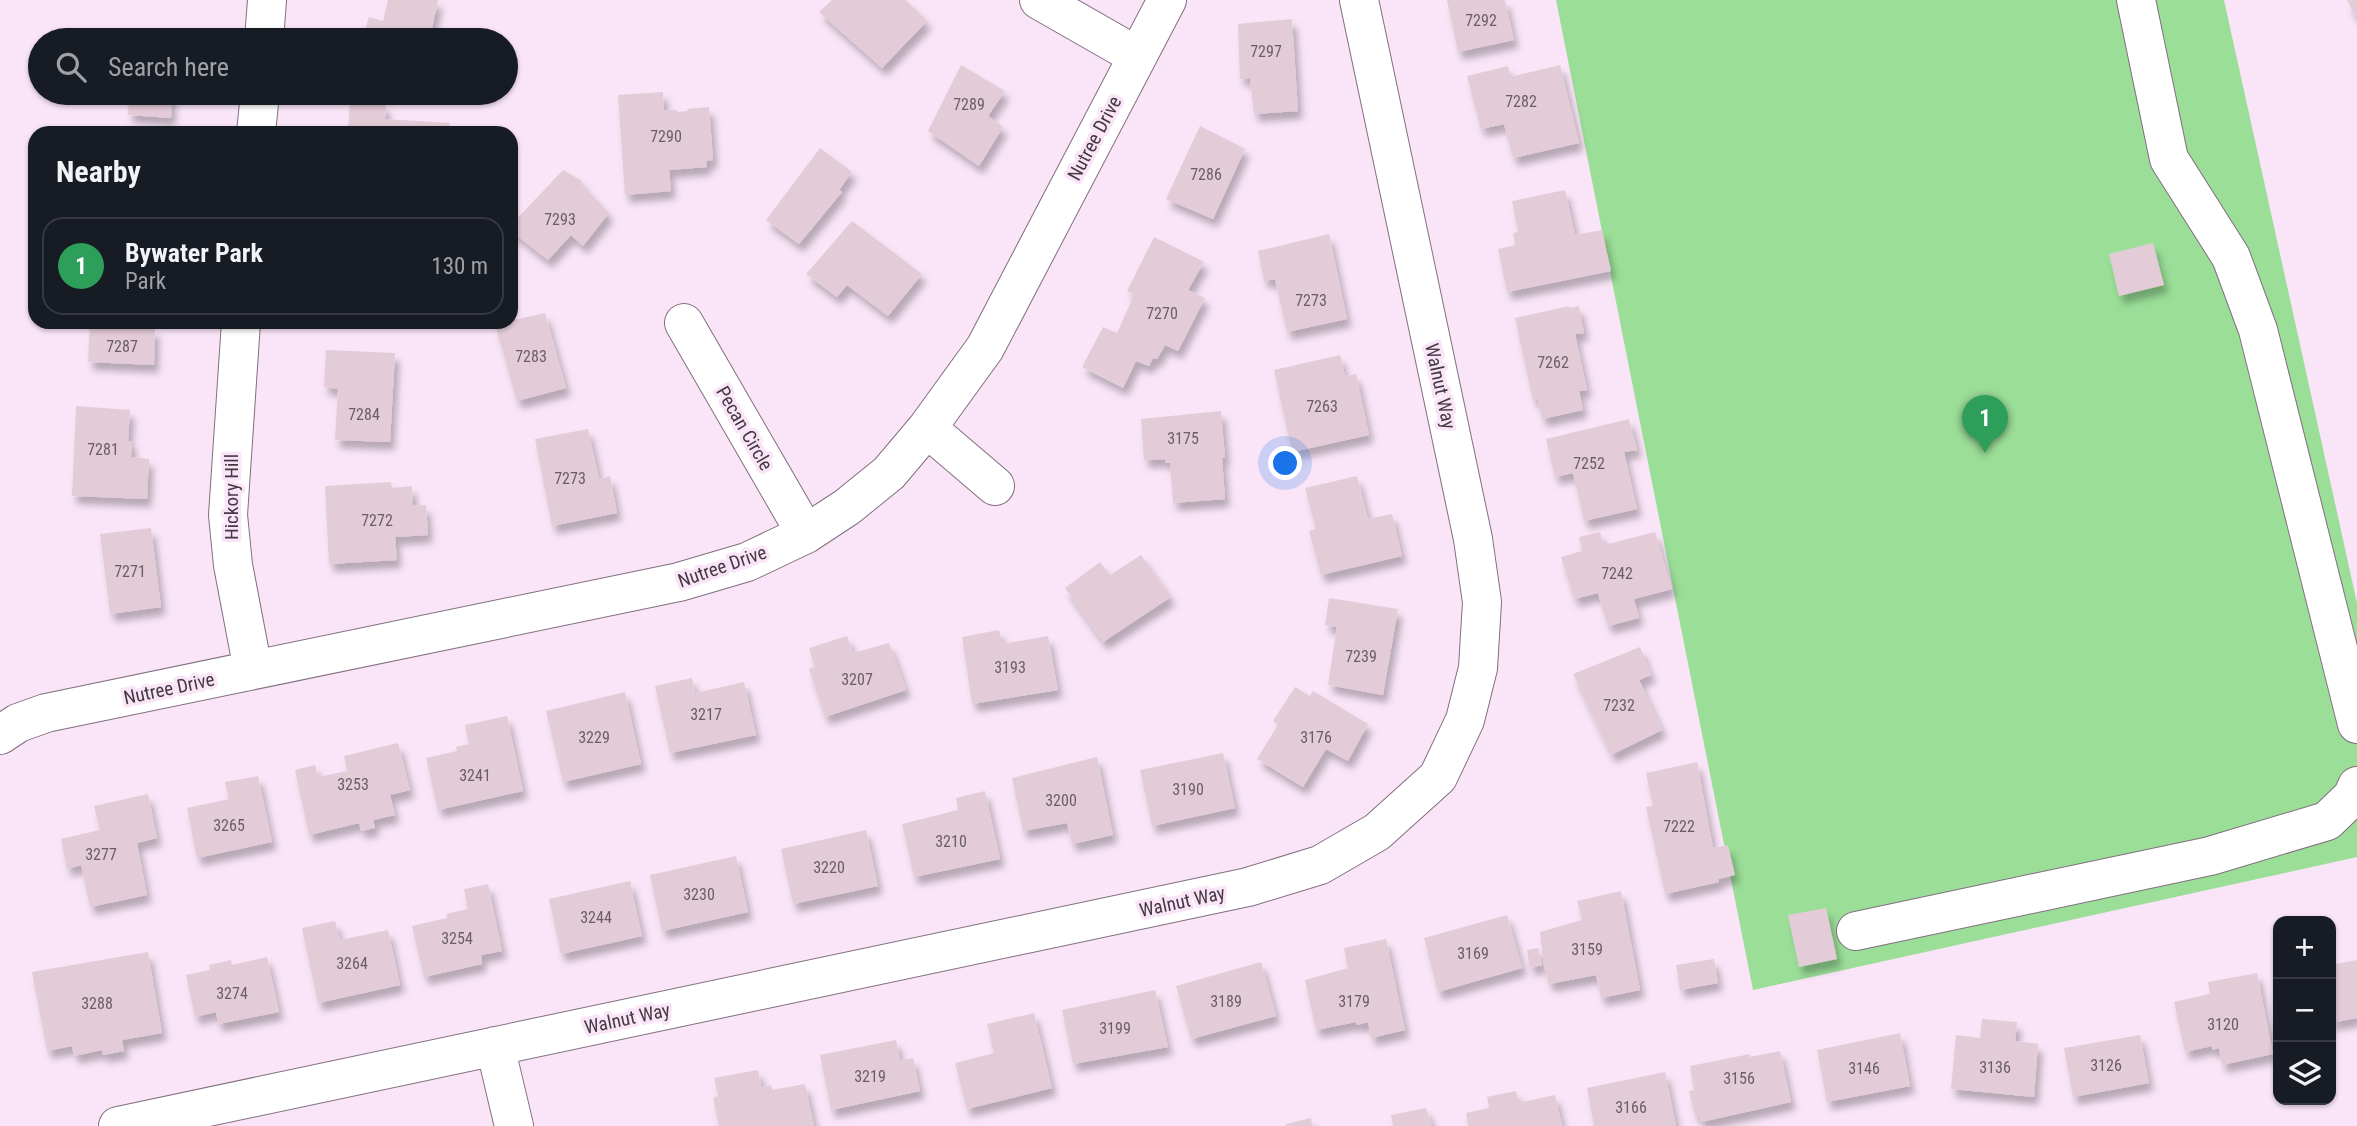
<!DOCTYPE html>
<meta charset="utf-8">
<style>
:root{--surface:#171b24;--page:#242831;--text:#f1f3f6;--muted:#9ea1a6;--line:#363941;--accent:#ea580c}
body{margin:0;font-family:"Roboto Condensed",sans-serif;background:var(--page);color:var(--text)}
.controls{position:absolute;right:21px;bottom:21px;display:grid;overflow:hidden;border-radius:14px;box-shadow:0 2px 5px #0004}
.controls button{width:63px;height:63px;display:grid;place-items:center;padding:0;border:0;border-bottom:2px solid var(--line);background:var(--surface);color:var(--text);font:35px sans-serif}
.you{position:absolute;left:1286px;top:464px;width:24px;height:24px;margin:-18px;border:5px solid #fff;border-radius:50%;background:#1a73e8;box-shadow:0 0 0 10px #1a73e833}
.badge{display:grid;place-items:center;width:46px;height:46px;border-radius:50%;background:var(--accent);color:#fff;font-size:23px;font-weight:700}
.pin{position:absolute;translate:-50% -58px;filter:drop-shadow(0 2px 4px #0008)}
.pin::after{content:'';position:absolute;top:37px;width:24px;height:21px;background:inherit;clip-path:polygon(0 0,100% 0,50% 100%)}
.list{margin:0;padding:0;list-style:none}
h2{display:flex;justify-content:space-between;align-items:center;height:91px;margin:0;padding:0 28px;font-size:30px}
h2 small{font-size:23px;font-weight:400;color:var(--muted)}
.list li{display:grid;grid-template-columns:46px 1fr auto;gap:21px;align-items:center;box-sizing:border-box;height:98px;margin:0 14px 14px;padding:0 14px;border:2px solid var(--line);border-radius:21px}
.list b{display:block;font-size:26px;white-space:nowrap}
.list p{margin:0;font-size:23px;white-space:nowrap;color:var(--muted)}
.list em{font-size:23px;font-style:normal;color:var(--muted)}
.icon{flex:none;width:38px;height:38px;fill:none;stroke:currentColor;stroke-width:2;stroke-linecap:round;stroke-linejoin:round}
.map{position:relative;flex:none;width:2357px;height:1126px;overflow:hidden}
.search{position:absolute;background:var(--surface);box-shadow:0 2px 5px #0004;left:28px;top:28px;width:490px;height:77px;display:flex;align-items:center;gap:18px;box-sizing:border-box;padding:0 24px;border-radius:38px;color:var(--muted);font-size:26px}
.panel{position:absolute;background:var(--surface);box-shadow:0 2px 5px #0004;left:28px;top:126px;width:490px;height:203px;border-radius:21px}
.map>svg:first-child{display:block}
.green{fill:#9bde98}
.building{fill:#e3cbd7;filter:url(#shadow)}
.lines{fill:none;stroke-linecap:round;stroke-linejoin:round}
.minor-casing{stroke:#816f7f;stroke-width:40}
.minor{stroke:#fff;stroke-width:38}
.labels{text-anchor:middle;stroke-width:7;stroke-linejoin:round;paint-order:stroke}
.number-label{font-size:16px;fill:#6a5e66}
.street-label{font-size:19px;fill:#423a41;stroke:#f9e5f7}
</style>
<div class="map">
<svg width="2357" height="1126" viewBox="0 0 2357 1126">
<defs>
<filter id="shadow"><feDropShadow dx="4.5" dy="8" stdDeviation="3.5" flood-color="#0004"/></filter>
</defs>
<rect width="100%" height="100%" fill="#f9e5f7"/>
<!-- green -->
<path class="green" d="M1556,0h668l133,603v254l-604,133z"/>
<!-- building -->
<path class="building" d="M388,0h50l-7,33 29,7h-98l7,-23 14,4z
M832,0h74l21,21 -45,47 -63,-56z
M1447,0h58l9,40 -56,12z
M2347,0h10v15l-2,1z
M1292,19l6,92 -44,3 -4,-36 -10,1 -2,-55z
M127,34l64,4v2h-65z
M961,65l44,26 -17,25 15,11 -24,39 -51,-35z
M1560,65l19,78 -66,15 -9,-34 -23,5 -14,-53 41,-10 2,11z
M663,92l1,18h13v2l11,-1 -1,-2 22,-2 4,53 -7,1 1,6 -38,3 2,21 -46,4 -7,-100z
M129,93h43l-1,25 -43,-3z
M350,102l36,3 -1,14 65,4 -1,10h-101z
M1200,126l45,23 -32,70 -47,-20z
M820,148l32,24 -13,18 3,2 -43,52 -33,-24z
M563,170l19,11 -1,2 28,30 -26,33 -12,-11 -23,25 -37,-29v-6z
M1565,190l10,45 27,-5 9,41 -104,21 -9,-43 17,-4 -2,-12 5,-1 -6,-31z
M852,221l70,53 -34,42 -41,-31 -10,12 -31,-23z
M1329,234l18,85 -60,13 -12,-53 -11,2 -6,-30z
M1154,237l50,25 -16,28 17,8 -27,53 -13,-6 -8,14 -4,-1 -4,8 -13,-5 -13,27 -41,-21 21,-40 14,6 17,-38 -7,-4z
M2153,243l11,42 -45,11 -10,-42z
M1569,306v2l10,-2 5,27 -9,1 12,56 -8,1 4,19 -41,9 -4,-20 -5,1 -18,-82z
M545,313l21,75 -49,13 -22,-77z
M90,322h53v7h12l-1,36 -66,-3z
M326,350l69,3 -5,89 -55,-2 3,-51 -14,-2z
M1340,355l5,21 11,-2 13,61 -77,17 -18,-82z
M76,406l54,4 -2,31h4l-1,16 18,2 -2,40 -75,-3z
M1221,411l4,47h-3l3,41 -52,4 -3,-40h-5v-4l-21,1 -3,-41z
M1629,419l8,31 -13,2 13,57 -53,12 -11,-48 -18,4 -9,-38z
M588,429l11,50 11,-3 7,37 -65,13 -17,-87z
M1357,476l11,43 24,-5 10,42 -81,19 -12,-44 7,-2 -11,-41z
M391,482l1,6 20,-2 1,20 13,-1 2,30 -33,2 2,23 -68,4 -4,-78z
M151,528l10,79 -51,7 -10,-80z
M1600,532l4,13 51,-13 17,57 -38,10 5,19 -31,8 -10,-33 -24,6 -13,-42 21,-6 -3,-14z
M1141,555l30,42 -68,45 -38,-54 35,-26 10,13z
M1329,598l69,11 -15,86 -55,-10 9,-58 -12,-2z
M999,630l3,14 46,-8 10,54 -86,14 -10,-67z
M847,636l6,17 36,-10 17,47 -81,27 -16,-48 6,-2 -6,-19z
M1640,647l11,28 -12,5 23,50 -51,25 -38,-81z
M692,678l3,15 49,-11 12,53 -86,18 -15,-67z
M1295,687l15,9 3,-5 55,33 -20,37 -22,-12 -23,38 -46,-28 21,-34 -5,-4z
M625,692l16,72 -78,18 -17,-71z
M507,716l16,75 -85,19 -12,-52 31,-7 -1,-4 13,-3 -4,-19z
M398,743l12,47 -20,5 5,20 -22,5 2,8 -14,3 -2,-8 -50,12 -14,-65 20,-5 3,12 29,-6 -3,-15z
M1223,753l12,55 -83,18 -12,-56z
M1097,757l16,78 -41,9 -5,-21 -44,8 -11,-53z
M1697,762l16,86 15,-3 7,30 -17,4 1,3 -54,12 -19,-87 7,-1 -7,-33z
M258,776l14,66 -75,16 -10,-50 42,-9 -4,-17z
M985,791l15,68 -86,18 -12,-53 56,-14 -2,-12z
M148,794l9,44 -20,5 10,52 -57,12 -9,-42 -14,4 -6,-30 39,-9 -6,-24z
M866,830l12,56 -85,18 -12,-55z
M736,856l12,56 -86,19 -12,-56z
M630,881l12,55 -81,18 -12,-55z
M488,884l14,67 -21,4 1,9 -58,13 -12,-51 35,-8 -1,-4 22,-5 -4,-20z
M1621,891l19,99 -39,8 -5,-23 -47,9 -5,-18 -4,-34 42,-12 -5,-19z
M1826,908l11,51 -38,8 -11,-52z
M1507,915l15,53 -84,24 -14,-54z
M335,921l5,19 48,-10 12,55 -82,18 -16,-75z
M1386,939l19,91 -34,8 -3,-16 -11,3 -1,-3 -40,8 -11,-50 43,-12 -4,-20z
M1538,948l4,17 -12,3 -3,-18z
M148,952l14,81 -40,7 2,11 -21,4 -1,-5 -28,6 -2,-10 -25,5 -15,-79z
M267,957l12,55 -61,12 -2,-12 -21,5 -9,-42 24,-5 -1,-5 22,-5 1,5z
M1714,959l4,24 -38,7 -4,-25z
M2357,960v58l-26,5v-58z
M1261,962l15,54 -85,23 -15,-53z
M2257,973l16,81 -51,11 -3,-17 -7,2v-4l-27,6 -11,-50 36,-8 -2,-12z
M1155,990l13,57 -95,17 -11,-54z
M1034,1013l18,75 -85,21 -12,-46 39,-10 -7,-29z
M1982,1019l35,3 -2,19 23,3 -4,53 -83,-8 5,-54 24,3z
M1900,1033l10,53 -83,16 -10,-52z
M2140,1035l9,48 -76,14 -9,-49z
M896,1040l4,20 13,-2 7,33 -89,19 -11,-55z
M1780,1051l11,51 -90,20 -2,-7 -4,1 -6,-25 5,-1 -4,-24 60,-12v3z
M758,1070l3,17 10,-2 1,5 33,-6 9,42h-95l-6,-28 5,-2 -4,-18z
M1665,1072l11,54h-82l-7,-38z
M1516,1091l2,12 37,-8 7,31h-94l-2,-13 23,-5 -2,-11z
M1426,1108l6,18h-39l-2,-11z
M1311,1118l1,8h-26v-2z"/>
<g class="lines">
<defs>
<path id="minor" d="M1039,0l98,56
M2136,0l33,159 62,98 27,73 99,394
M264,40l3,-40
M256,133l4,-40
M241,322l-13,193 5,50 20,105
M684,323l122,211
M927,428l68,58
M0,735l18,-12 28,-10 633,-131 68,-20 59,-28 41,-27 42,-34 38,-45 58,-80 182,-348
M1856,931l354,-75 117,-35 25,-24 5,-11
M495,1046l19,80
M118,1126l1130,-239 72,-22 57,-33 61,-55 27,-57 13,-52 4,-66 -9,-63 -114,-539"/>
</defs>
<!-- minor casing -->
<use href="#minor" class="minor-casing"/>
<!-- minor -->
<use href="#minor" class="minor"/>
</g>
<g class="labels">
<!-- number labels -->
<g class="number-label">
<text x="1481" y="26">7292</text>
<text x="1266" y="57">7297</text>
<text x="1521" y="107">7282</text>
<text x="969" y="110">7289</text>
<text x="666" y="142">7290</text>
<text x="1206" y="180">7286</text>
<text x="560" y="225">7293</text>
<text x="1311" y="306">7273</text>
<text x="1162" y="319">7270</text>
<text x="122" y="352">7287</text>
<text x="531" y="362">7283</text>
<text x="1553" y="368">7262</text>
<text x="1322" y="412">7263</text>
<text x="364" y="420">7284</text>
<text x="1183" y="444">3175</text>
<text x="103" y="455">7281</text>
<text x="1589" y="469">7252</text>
<text x="570" y="484">7273</text>
<text x="377" y="526">7272</text>
<text x="130" y="577">7271</text>
<text x="1617" y="579">7242</text>
<text x="1361" y="662">7239</text>
<text x="1010" y="673">3193</text>
<text x="857" y="685">3207</text>
<text x="1619" y="711">7232</text>
<text x="706" y="720">3217</text>
<text x="594" y="743">3229</text>
<text x="1316" y="743">3176</text>
<text x="475" y="781">3241</text>
<text x="353" y="790">3253</text>
<text x="1188" y="795">3190</text>
<text x="1061" y="806">3200</text>
<text x="229" y="831">3265</text>
<text x="1679" y="832">7222</text>
<text x="951" y="847">3210</text>
<text x="101" y="860">3277</text>
<text x="829" y="873">3220</text>
<text x="699" y="900">3230</text>
<text x="596" y="923">3244</text>
<text x="457" y="944">3254</text>
<text x="1587" y="955">3159</text>
<text x="1473" y="959">3169</text>
<text x="352" y="969">3264</text>
<text x="232" y="999">3274</text>
<text x="1226" y="1007">3189</text>
<text x="1354" y="1007">3179</text>
<text x="97" y="1009">3288</text>
<text x="2223" y="1030">3120</text>
<text x="1115" y="1034">3199</text>
<text x="2106" y="1071">3126</text>
<text x="1995" y="1073">3136</text>
<text x="1864" y="1074">3146</text>
<text x="870" y="1082">3219</text>
<text x="1739" y="1084">3156</text>
<text x="1631" y="1113">3166</text>
</g>
<!-- street labels -->
<g class="street-label">
<text transform="translate(1094 138) rotate(-62)" y="7">Nutree Drive</text>
<text transform="translate(1441 386) rotate(78)" y="7">Walnut Way</text>
<text transform="translate(745 428) rotate(60)" y="7">Pecan Circle</text>
<text transform="translate(231 497) rotate(-90)" y="7">Hickory Hill</text>
<text transform="translate(722 566) rotate(-19)" y="7">Nutree Drive</text>
<text transform="translate(169 688) rotate(-12)" y="7">Nutree Drive</text>
<text transform="translate(1182 901) rotate(-12)" y="7">Walnut Way</text>
<text transform="translate(627 1018) rotate(-12)" y="7">Walnut Way</text>
</g>
</g>
</svg>
<div class="controls">
<button>+</button>
<button>−</button>
<button><svg class="icon" aria-label="layers" viewBox="0 0 24 24"><path d="M12 4l9 5-9 5-9-5zM3 14l9 5 9-5"/></svg></button>
</div>
<div class="you"></div>
<div class="pin badge" style="left:1985px;top:453px;background:#2e9e5b">1</div>
<div class="search"><svg class="icon" aria-label="search" viewBox="0 0 24 24"><circle cx="10" cy="10" r="6"/><path d="M15 15l6 6"/></svg>Search here</div>
<section class="panel">
<h2>Nearby<small></small></h2>
<ul class="list">
<li><span class="badge" style="background:#2e9e5b">1</span><div><b>Bywater Park</b><p>Park</p></div><em>130 m</em></li>
</ul>
</section>
</div>
